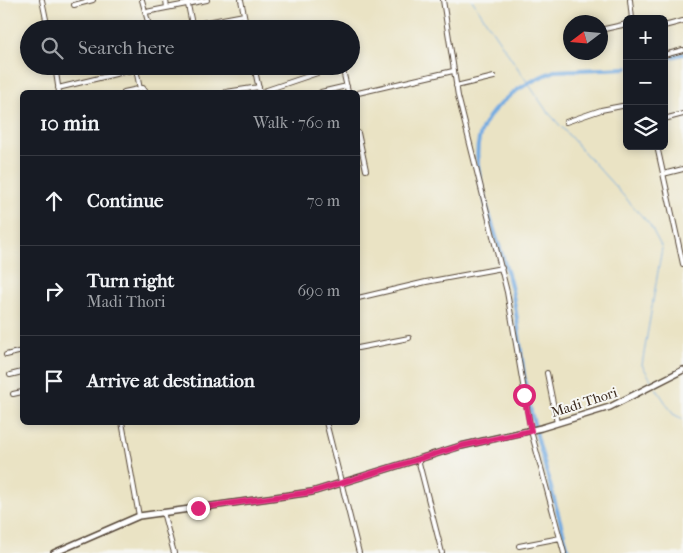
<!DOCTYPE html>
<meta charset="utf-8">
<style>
:root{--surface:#171b24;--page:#20242c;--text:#f1f3f6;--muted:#9ea1a6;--line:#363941}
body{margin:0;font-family:"IM FELL French Canon",serif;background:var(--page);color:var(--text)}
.controls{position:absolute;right:15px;top:15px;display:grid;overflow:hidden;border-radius:8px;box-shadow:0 2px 8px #0003}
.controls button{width:45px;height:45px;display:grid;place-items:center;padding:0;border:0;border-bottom:1px solid var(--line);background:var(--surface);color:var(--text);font:25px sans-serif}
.compass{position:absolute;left:563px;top:15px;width:45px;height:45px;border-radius:50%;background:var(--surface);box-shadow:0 2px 8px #0003;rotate:254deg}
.stop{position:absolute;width:15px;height:15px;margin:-11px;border:4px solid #db2777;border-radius:50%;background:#fff}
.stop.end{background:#db2777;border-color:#fff;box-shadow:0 1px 5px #0008}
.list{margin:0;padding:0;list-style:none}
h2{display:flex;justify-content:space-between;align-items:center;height:65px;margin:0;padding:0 20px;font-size:21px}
h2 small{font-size:16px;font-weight:400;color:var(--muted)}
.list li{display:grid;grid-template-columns:32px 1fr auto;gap:15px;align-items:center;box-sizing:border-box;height:90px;padding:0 20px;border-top:1px solid var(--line)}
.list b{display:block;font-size:19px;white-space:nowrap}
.list p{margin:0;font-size:16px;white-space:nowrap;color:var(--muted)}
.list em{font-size:16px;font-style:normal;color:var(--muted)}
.icon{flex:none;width:28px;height:28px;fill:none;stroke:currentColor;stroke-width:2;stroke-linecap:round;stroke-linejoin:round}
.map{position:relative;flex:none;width:683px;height:553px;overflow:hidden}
.search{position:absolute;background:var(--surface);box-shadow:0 2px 8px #0003;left:20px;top:20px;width:340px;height:55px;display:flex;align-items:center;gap:12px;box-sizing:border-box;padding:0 18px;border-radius:28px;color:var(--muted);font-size:19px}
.panel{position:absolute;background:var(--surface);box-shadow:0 2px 8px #0003;left:20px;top:90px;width:340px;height:335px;border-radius:8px}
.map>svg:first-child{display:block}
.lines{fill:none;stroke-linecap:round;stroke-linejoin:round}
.stream{stroke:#72aae1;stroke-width:1}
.canal{stroke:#72aae1;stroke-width:4}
.street-casing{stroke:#554637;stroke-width:6}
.secondary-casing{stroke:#554637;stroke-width:8}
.street{stroke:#fff;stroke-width:4}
.secondary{stroke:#fff;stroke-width:5}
.route{stroke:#db2777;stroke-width:6}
.labels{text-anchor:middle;stroke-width:4;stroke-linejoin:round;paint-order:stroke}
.street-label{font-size:14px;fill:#3b2a1e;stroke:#f6f6f2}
</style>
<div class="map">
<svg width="683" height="553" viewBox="0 0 683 553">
<rect width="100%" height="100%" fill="#f6f6f2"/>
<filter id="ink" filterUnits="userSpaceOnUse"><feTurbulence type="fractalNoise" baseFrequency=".02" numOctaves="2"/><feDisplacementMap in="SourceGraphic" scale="10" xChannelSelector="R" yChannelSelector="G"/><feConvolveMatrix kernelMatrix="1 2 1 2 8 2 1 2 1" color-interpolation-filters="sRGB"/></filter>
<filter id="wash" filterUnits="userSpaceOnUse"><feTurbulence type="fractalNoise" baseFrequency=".0096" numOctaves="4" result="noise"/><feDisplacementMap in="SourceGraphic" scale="20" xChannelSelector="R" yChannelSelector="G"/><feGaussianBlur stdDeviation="1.12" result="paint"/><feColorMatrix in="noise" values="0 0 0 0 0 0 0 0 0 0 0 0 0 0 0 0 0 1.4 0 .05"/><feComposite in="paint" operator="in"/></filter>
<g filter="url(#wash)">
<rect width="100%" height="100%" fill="#eae3c4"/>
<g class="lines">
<!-- stream -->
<path class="stream" d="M472,0l74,110 104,115 12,23 -20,117 11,18
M656,388l17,26 10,5"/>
<!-- canal -->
<path class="canal" d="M664,59l19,-5
M569,553c-14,-51 -29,-102 -41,-154 -8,-38 -8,-79 -18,-117 -9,-37 -40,-107 -31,-143 8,-34 46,-57 76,-68l72,-3"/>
</g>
</g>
<g filter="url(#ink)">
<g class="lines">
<defs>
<path id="street" d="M42,0l6,29
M142,0l8,29
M166,0l1,8
M187,0l6,29
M241,0l6,29
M443,0l15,96 49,196 24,139 33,122
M630,0l2,19
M74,5l19,-5
M146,12l61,-12
M664,26l19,-5
M170,29l74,-14
M600,30l27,-6
M664,55l19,-5
M55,66l4,26
M254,66l5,23
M342,66l6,26
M456,86l38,-9
M58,88l78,-19 4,20
M124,92l19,-4 3,4
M226,92l33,-5
M261,92l77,-26
M321,92l26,-6
M358,93l95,-22
M664,119l19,-5
M566,122l35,-12 26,-5
M358,133l8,37
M657,146l26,118
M663,174l20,-5
M358,298l68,-16 76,-14
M358,348l51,-10
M6,355l16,-4
M547,373l10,50
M10,375l12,-3
M13,394l9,-2
M122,422l17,94
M326,422l33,131
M418,459l24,94
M163,512l11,41
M519,546l41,-8"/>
<path id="secondary" d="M54,553l85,-37 173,-24 149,-46 80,-18 69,-21 73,-37"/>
</defs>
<!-- street casing -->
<use href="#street" class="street-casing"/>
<!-- secondary casing -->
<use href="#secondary" class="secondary-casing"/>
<!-- street -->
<use href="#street" class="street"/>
<!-- secondary -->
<use href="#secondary" class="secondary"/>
</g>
</g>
<g class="lines" filter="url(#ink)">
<!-- route -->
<path class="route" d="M198,508l114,-16 149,-46 70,-15 -7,-36"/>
</g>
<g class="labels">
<!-- street labels -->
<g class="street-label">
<text transform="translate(584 402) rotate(-18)" y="5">Madi Thori</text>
</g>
</g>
</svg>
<div class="controls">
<button>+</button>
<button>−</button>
<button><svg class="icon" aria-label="layers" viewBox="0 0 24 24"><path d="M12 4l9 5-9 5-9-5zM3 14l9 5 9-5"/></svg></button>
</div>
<svg class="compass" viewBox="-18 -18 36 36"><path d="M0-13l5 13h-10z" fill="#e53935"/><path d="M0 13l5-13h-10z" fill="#9ea1a6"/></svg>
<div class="stop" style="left:524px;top:395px"></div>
<div class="stop end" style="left:198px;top:508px"></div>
<div class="search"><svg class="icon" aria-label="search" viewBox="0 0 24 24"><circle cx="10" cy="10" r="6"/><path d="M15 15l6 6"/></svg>Search here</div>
<section class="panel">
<h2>10 min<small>Walk · 760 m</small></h2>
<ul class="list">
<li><svg class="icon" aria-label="ahead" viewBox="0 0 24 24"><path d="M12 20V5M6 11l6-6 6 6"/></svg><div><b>Continue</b></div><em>70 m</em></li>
<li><svg class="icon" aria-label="right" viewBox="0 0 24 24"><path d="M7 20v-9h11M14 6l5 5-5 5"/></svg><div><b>Turn right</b><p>Madi Thori</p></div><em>690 m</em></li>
<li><svg class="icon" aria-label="arrive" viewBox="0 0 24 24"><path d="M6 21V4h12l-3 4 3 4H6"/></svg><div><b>Arrive at destination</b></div></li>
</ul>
</section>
</div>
